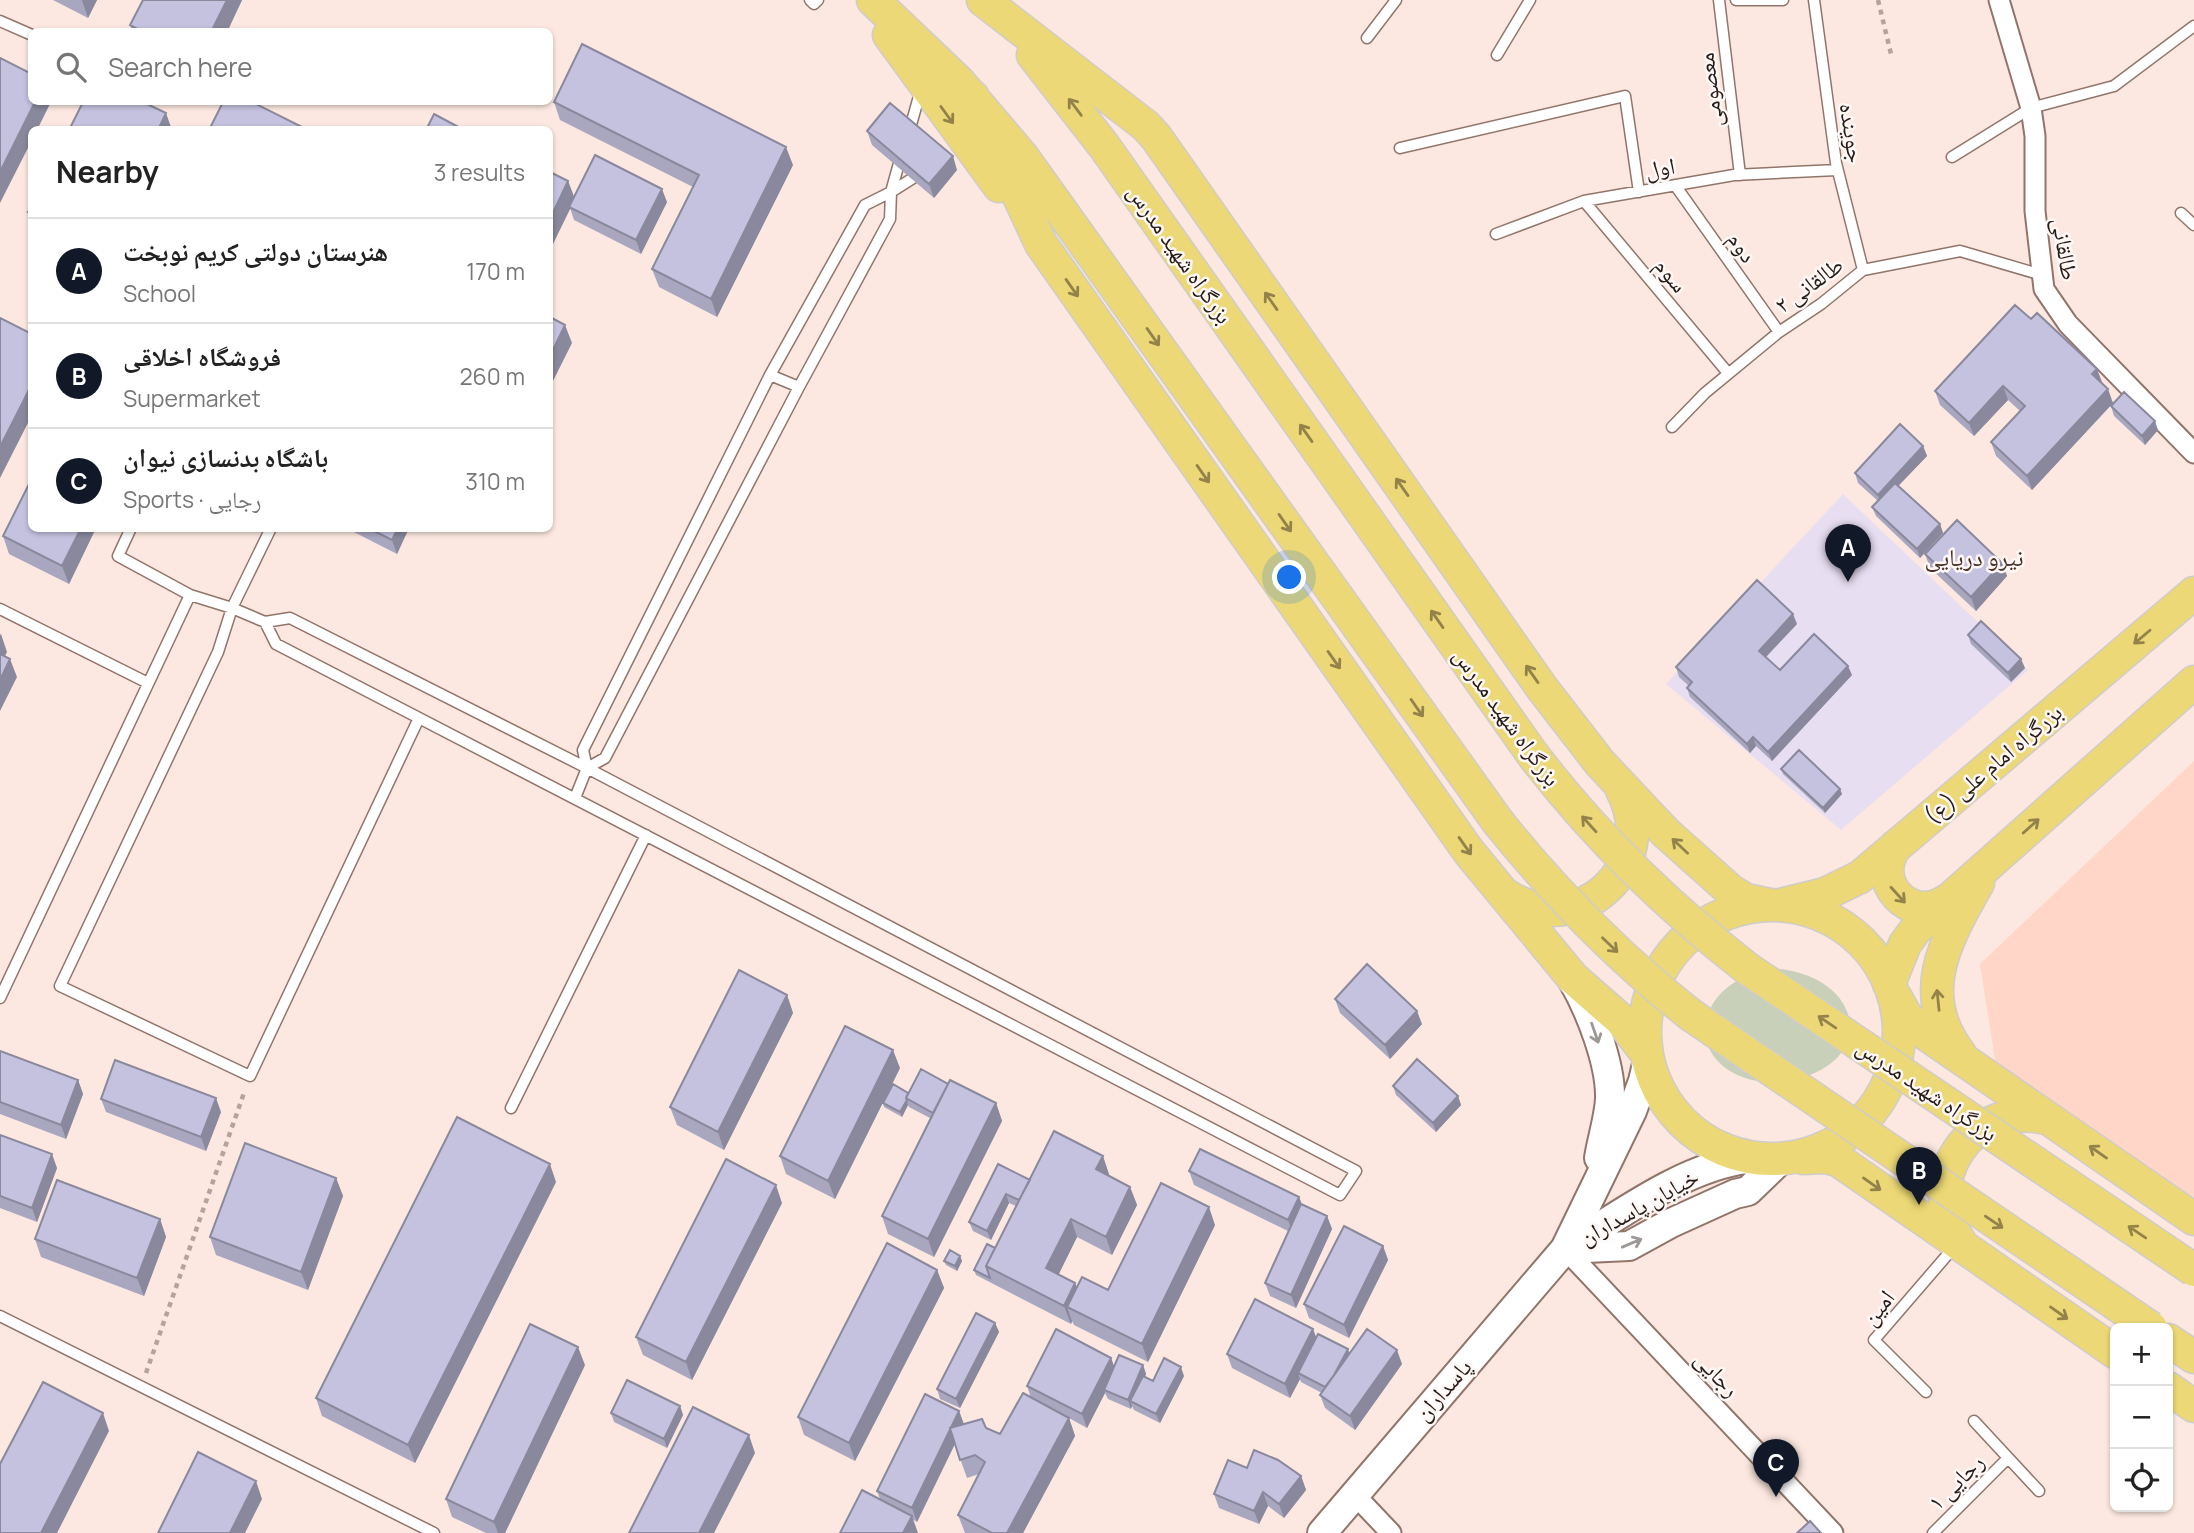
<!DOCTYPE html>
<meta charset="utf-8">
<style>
:root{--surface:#fff;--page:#f2f2f2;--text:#222;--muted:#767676;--line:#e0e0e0;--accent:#111827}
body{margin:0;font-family:Manrope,"Noto Naskh Arabic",sans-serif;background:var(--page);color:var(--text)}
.controls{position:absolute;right:21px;bottom:21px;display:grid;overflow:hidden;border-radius:10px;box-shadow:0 2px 5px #0004}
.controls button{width:63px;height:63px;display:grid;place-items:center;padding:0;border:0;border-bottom:2px solid var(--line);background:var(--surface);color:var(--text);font:35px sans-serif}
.you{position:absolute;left:1290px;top:578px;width:24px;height:24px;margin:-18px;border:5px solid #fff;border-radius:50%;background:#1a73e8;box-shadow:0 0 0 10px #1a73e833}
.badge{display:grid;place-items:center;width:46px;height:46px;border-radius:50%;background:var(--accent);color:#fff;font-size:23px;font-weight:700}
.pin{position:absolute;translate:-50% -58px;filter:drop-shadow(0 2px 4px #0008)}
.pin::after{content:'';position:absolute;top:37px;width:24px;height:21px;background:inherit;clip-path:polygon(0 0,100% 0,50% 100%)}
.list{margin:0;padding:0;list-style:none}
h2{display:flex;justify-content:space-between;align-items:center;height:91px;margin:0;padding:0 28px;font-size:30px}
h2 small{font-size:23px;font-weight:400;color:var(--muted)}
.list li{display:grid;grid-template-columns:46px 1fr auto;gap:21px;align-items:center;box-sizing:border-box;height:105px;padding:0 28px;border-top:2px solid var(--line)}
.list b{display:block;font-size:26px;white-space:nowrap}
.list p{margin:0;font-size:23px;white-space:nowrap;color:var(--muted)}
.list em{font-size:23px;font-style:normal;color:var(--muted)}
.icon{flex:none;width:38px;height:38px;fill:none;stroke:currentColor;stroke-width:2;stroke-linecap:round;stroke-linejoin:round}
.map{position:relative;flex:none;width:2194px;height:1533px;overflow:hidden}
.search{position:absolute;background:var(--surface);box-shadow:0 2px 5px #0004;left:28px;top:28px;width:525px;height:77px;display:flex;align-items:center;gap:18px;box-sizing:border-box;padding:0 24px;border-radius:10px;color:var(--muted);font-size:26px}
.panel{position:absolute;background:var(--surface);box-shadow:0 2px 5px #0004;left:28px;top:126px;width:525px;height:406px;border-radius:10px}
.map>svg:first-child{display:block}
.built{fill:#ffd6c7}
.education{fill:#e8def2}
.green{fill:#c8d0b9}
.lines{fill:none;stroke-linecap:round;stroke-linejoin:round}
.service-casing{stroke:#92756a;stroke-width:13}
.minor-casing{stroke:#92756a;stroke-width:23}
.secondary-casing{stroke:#92756a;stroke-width:32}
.trunk-casing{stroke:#cfcdcc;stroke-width:35}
.path{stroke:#b4a39c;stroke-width:4.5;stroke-dasharray:5 5;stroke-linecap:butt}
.service{stroke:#fff;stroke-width:10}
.minor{stroke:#fff;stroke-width:19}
.secondary{stroke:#fff;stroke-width:28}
.trunk{stroke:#ecd876;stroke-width:32}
.trunk-bridge-casing{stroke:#cfcdcc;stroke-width:35;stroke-linecap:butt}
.trunk-bridge{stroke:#ecd876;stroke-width:32}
.wall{fill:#a9a7c0}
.shaded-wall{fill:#89889c}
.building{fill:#c4c2df;stroke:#89889c;stroke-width:2}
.oneway{stroke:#93834b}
.oneway2{stroke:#9d9896}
.labels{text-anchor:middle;stroke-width:5;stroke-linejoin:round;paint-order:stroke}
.street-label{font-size:23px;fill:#261b16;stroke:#fff8f6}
.neighbourhood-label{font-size:24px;fill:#493027;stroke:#fff8f6}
</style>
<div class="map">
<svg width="2194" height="1533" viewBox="0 0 2194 1533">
<rect width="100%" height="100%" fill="#fce8e0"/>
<!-- built -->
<path class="built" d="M2194,761v451l-197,-139 -17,-109z"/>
<!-- education -->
<path class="education" d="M1843,494l185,176 -187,160 -175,-146z"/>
<!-- green -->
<path class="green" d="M1781,969c88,12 93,98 8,111 -8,1 -18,4 -26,2 -87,-12 -71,-109 18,-113z"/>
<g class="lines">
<defs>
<path id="service" d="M810,0l4,4 4,-4
M1719,0l21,175
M1736,0h47
M1814,0l22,163 27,107
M0,21l32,14
M1367,38l29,-38
M1497,55l33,-55
M909,132l12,-43
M1400,148l225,-52 14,96
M901,156l-10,36 30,-19
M1952,157l79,-49 83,-22 80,-60
M1675,185l104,147
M891,192l-1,27 -91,168 -194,371 -18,10 -4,-18 187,-375 95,-170z
M1584,201l144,172
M2181,213l13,12
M1496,234l88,-33 150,-26 103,-5
M770,375l29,12
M1672,427l33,-34 74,-61 42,-28 42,-34 97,-19 82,24
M131,528l-13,28 72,39 42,13 33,14
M271,528l-39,80 -14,44 -158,334 190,90 169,-358
M0,609l148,74
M290,618l297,150 769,403 -16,24 -921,-477 -143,-74 -11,-22z
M575,798l12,-30
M0,998l190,-403
M511,1108l135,-273
M0,1316l434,217
M1926,1392l-52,-52 81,-94
M1974,1421l65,70
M1933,1533l74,-74"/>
<path id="minor" d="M1999,0l32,108 4,28v75l9,78 24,35 126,129
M1565,1249l268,284
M1354,1494l37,39"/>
<path id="secondary" d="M1572,979c18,31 39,84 38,120 -1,19 -8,40 -11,59
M1565,1249l64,-3 42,-23 64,-29 13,-3 33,-32
M1565,1249c56,-35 120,-83 186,-91
M1322,1533l243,-284 67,-138 11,-30 5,-21"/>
<path id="trunk" d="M873,0l87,83 62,73 476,666
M983,0l163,126 10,11 386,551 58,75 66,70 65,58 15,9 24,5
M889,35l110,151
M1033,55l71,91 429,609
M973,97l68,147 428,608 104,126 48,42 26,34
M1896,846c-27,35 14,79 50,55
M1506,895c71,48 156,-29 116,-105
M1784,904l41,-10 35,-17 334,-284
M1645 1032a127 127 0 1 1 254 0a127 127 0 1 1-254 0Z
M1889,984l16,-40 11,-15 278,-247
M1896,998l10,18 17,16 271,187
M1960,1054c-46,-61 -14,-114 18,-171
M1803,1158l21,-1 14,3 277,192
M1962,1245c-47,-64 10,-148 87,-126
M2168,1340l26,17
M2168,1388l26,18"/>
</defs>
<!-- service casing -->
<use href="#service" class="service-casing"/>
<!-- minor casing -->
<use href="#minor" class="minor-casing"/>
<!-- secondary casing -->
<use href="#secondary" class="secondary-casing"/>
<!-- trunk casing -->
<use href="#trunk" class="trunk-casing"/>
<!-- path -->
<path class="path" d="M1878,0l13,54
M146,1373l99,-283"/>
<!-- service -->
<use href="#service" class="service"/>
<!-- minor -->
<use href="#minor" class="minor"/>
<!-- secondary -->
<use href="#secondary" class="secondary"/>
<!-- trunk -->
<use href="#trunk" class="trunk"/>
<defs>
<path id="trunk-bridge" d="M1533,755c62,81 134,151 215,214l446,301
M1498,822c58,72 121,136 193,193l460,313"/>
</defs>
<!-- trunk-bridge casing -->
<use href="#trunk-bridge" class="trunk-bridge-casing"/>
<!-- trunk-bridge -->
<use href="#trunk-bridge" class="trunk-bridge"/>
</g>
<!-- wall -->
<path class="wall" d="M53,0h44l-9,18z
M242,0l-15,32h-94l-3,-7z
M554,102l239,63 -76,152 -58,-30 -7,-18 41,-82 -133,-67z
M867,131l90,39 -23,28 -62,-53z
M568,181l6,17 93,4 -26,52 -67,-34 -4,-12 -20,42z
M2102,382l-1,1 12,20 -81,87 -36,-34 -5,-14 29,-31 -12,-11 -34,36 -34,-31 -5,-14z
M2111,406l47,24 -13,15 -31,-29z
M1923,446l4,10 -29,30 42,38 3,9 -23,25 -44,-42 -4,-9 6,-6 -20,-18 -3,-10z
M32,528h64l-27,56 -60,-30 -6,-18z
M346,528h63l-12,26z
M1925,554l77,9 5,13 -31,35 -46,-43z
M1797,624l-31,33 14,13 72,5 -80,86 -16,-15 -6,7 -60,-56 -3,-9 2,-2 -10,-9 -3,-10z
M1968,635l57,33 -14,14 -40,-38z
M1781,769l59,20 2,5 -17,19 -42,-39z
M787,995l6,18 -69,137 -47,-25 -7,-18z
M1335,999l87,25 -32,35 -50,-46z
M0,1051l78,29 5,14 -17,45 -66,-25z
M900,1068l-65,131 -49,-25 -6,-18z
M948,1084l48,19 6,18 -68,136 -46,-23 -6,-18 48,-98 -21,-11 -1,-2 -6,12 -18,-10 -1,-4 25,-10z
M1393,1086l65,10 3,9 -25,27 -40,-37z
M101,1099l120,13 -15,39 -100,-39z
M0,1135l57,33 -20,54 -37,-14z
M998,1164l32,16 79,-6 -1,1 22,12 7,18 -25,50 -35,-18 -19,38 17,8 2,4 31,3 107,-65 -67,137 -74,-37 -2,-4 -1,3 -95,-49 -2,-5 21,-22 21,-42 -7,-3 -18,37 -18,-9 -4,-9z
M1189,1171l110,26 3,7 25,12 5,13 -36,79 -26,-12 -5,-13 23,-52 -94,-46z
M336,1178l7,18 -35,94 -92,-35 -6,-18z
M556,1182l-141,281 -93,-47 -6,-18z
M782,1203l-90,177 -49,-25 -7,-18z
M160,1219l6,18 -22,59 -103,-39 -6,-18z
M1383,1246l5,14 -39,78 -40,-20 -5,-14z
M960,1256l2,5 -5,10 -11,-6 -2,-4z
M937,1270l7,18 -89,173 -51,-26 -6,-18z
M995,1323l4,9 -39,76 -20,-9 -3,-10z
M1313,1329l3,8 32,12 1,5 53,10 -47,66 -30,-22 -5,-13 2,-2 -21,-11 -1,-3 -10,19 -58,-30 -5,-14z
M1111,1358l3,8 29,-1 3,9 -1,3 8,4 31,-5 -24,47 -26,-13 -2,-4 -1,3 -23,-10 -3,-6 -18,35 -18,-10 6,18 -52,97h-58l-7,-18 21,-41 -12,4 -12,-34 -38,78 -37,-23 -3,-8 82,-80 5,13 22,4 14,6 31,-36 -4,-12z
M585,1365l-80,168h-19l-34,-16 -6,-18z
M680,1406l3,9 -16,33 -53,-26 -3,-9z
M1247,1468l54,8 5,14 -22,28 -16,-12 -9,18 -40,-16 -5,-14z"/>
<!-- shaded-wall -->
<path class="shaded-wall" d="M82,0h15l-9,18z
M227,0h15l-15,32h-16z
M35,102h16l-14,28h-5v10l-32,63v-31z
M166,113l6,17h-14z
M786,147l7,18 -76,152 -6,-18z
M953,156l4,14 -23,28 -5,-14z
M568,181l7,18 -25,51v-31z
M662,189l5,13 -26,52 -5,-14z
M565,325l7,18 -22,44v-31z
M2097,369l5,13 -5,6 -5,-14z
M32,384v31l-32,63v-31z
M2003,386l5,14 -34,36 -5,-13z
M2108,389l5,14 -81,87 -5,-14z
M2155,421l3,9 -13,15 -3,-9z
M1923,446l4,10 -46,48 -3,-9z
M1940,524l3,9 -23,25 -3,-9z
M81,528h15l-27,56 -7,-18z
M398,528h11l-12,26 -5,-14z
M2002,563l5,13 -31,35 -5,-14z
M1793,614l4,10 -34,36 -4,-9z
M1,634l6,18 -7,14v-31z
M10,659l7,18 -17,34v-31z
M2021,659l4,9 -14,14 -3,-9z
M1848,666l4,9 -80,86 -4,-9z
M1753,737l3,9 -6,7 -3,-9z
M1840,789l2,5 -17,19 -2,-5z
M787,995l6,18 -69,137 -6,-18z
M1417,1011l5,13 -32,35 -5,-14z
M893,1050l7,18 -65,131 -7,-18z
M78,1080l5,14 -17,45 -5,-14z
M1458,1096l3,9 -25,27 -3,-9z
M216,1098l5,14 -15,39 -5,-14z
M907,1100l1,5 -6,12 -2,-5z
M996,1103l6,18 -68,136 -6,-18z
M52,1154l5,14 -20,54 -5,-14z
M1103,1156l6,18 -7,13 -6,-18z
M550,1164l6,18 -141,281 -7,-18z
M336,1178l7,18 -35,94 -7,-18z
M776,1185l6,18 -90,177 -6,-18z
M1130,1187l7,18 -25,50 -6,-18z
M1006,1194l3,9 -18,37 -4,-9z
M1299,1197l5,14 -11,23 -5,-14z
M1209,1207l6,18 -67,137 -6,-18z
M1327,1216l5,13 -36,79 -5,-13z
M160,1219l6,18 -22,59 -7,-18z
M1071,1219l6,18 -24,49 -7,-18z
M1383,1246l5,14 -39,78 -5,-13z
M960,1256l2,5 -5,10 -2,-5z
M937,1270l7,18 -89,173 -6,-18z
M1075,1283l7,18 -15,6 5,14 -1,3 -7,-18z
M995,1323l4,9 -39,76 -4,-9z
M1313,1329l5,14 -20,30 2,6 -10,19 -5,-14z
M578,1347l7,18 -80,168h-7l-4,-11z
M1348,1349l3,9 -24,30z
M1397,1350l5,14 -47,66 -5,-14z
M1111,1358l5,14 -12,18 1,3 -18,35 -5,-14z
M1143,1365l3,9 -12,29 -4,-2 2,5 -1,3 -3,-9z
M1181,1367l3,9 -24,47 -4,-9z
M680,1406l3,9 -16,33 -3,-9z
M959,1411l5,14 -47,97 -5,-14z
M103,1413l6,18 -52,102h-16z
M1069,1418l6,18 -52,97h-16z
M749,1435l6,18 -41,80h-15z
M1301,1476l5,14 -22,28 -5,-14z
M256,1481l6,18 -17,34h-15z
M1263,1492l5,14 -9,18 -5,-13z
M912,1516l6,17h-15z"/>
<!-- building -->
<path class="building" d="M143,0h84l-16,32h-68l-13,-7z
M582,44l204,103 -75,152 -59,-30 47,-94 -145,-73z
M0,58l32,16v28h3l-35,70z
M83,102h60l23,11 -8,17h-89z
M223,102h29l56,28h-99z
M890,103l63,53 -24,28 -62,-53z
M434,114l30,16h-38z
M595,155l67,34 -26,51 -67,-33z
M550,172l18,9 -18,38z
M32,205v8l-4,-1z
M2015,305l16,14 6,-6 60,56 -5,5 16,15 -81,87 -36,-34 34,-36 -22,-20 -34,37 -34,-32z
M550,317l15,8 -15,31z
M0,318l32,16v50l-32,63z
M2124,392l31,29 -13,15 -31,-30z
M1900,424l23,22 -45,49 -23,-22z
M32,478v50h49l-19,38 -59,-30z
M1895,483l45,41 -23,25 -45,-42z
M1957,520l45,43 -31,34 -46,-43z
M368,528h30l-6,12z
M1757,580l36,34 -34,37 21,19 34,-36 34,32 -80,86 -15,-15 -6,7 -60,-56 5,-6 -16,-15z
M1981,621l40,38 -13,14 -40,-38z
M0,654l10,5 -10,21z
M1799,750l41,39 -17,19 -42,-39z
M1367,964l50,47 -32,34 -50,-46z
M739,970l48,25 -69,137 -48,-25z
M845,1026l48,24 -65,131 -48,-25z
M0,1051l78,29 -17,45 -61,-23z
M1417,1059l41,37 -25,27 -40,-37z
M115,1060l101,38 -15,39 -100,-38z
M921,1069l27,15 -15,29 -27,-15z
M950,1080l46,23 -68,136 -46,-23z
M893,1084l15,9 -2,5 1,2 -7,12 -17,-9z
M457,1117l93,47 -142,281 -92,-47z
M1054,1131l49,25 -7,13 34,18 -24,50 -35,-18 -25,49 29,15 -11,23 -78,-40z
M0,1135l52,19 -20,54 -32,-12z
M245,1143l91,35 -35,94 -91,-35z
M1200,1149l99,48 -11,23 -99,-49z
M726,1159l50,26 -90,177 -50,-25z
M998,1164l32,16 -11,20 -13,-6 -19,37 -18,-9z
M57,1180l103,39 -23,59 -102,-39z
M1161,1183l48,24 -67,137 -75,-37 15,-30 26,13z
M1301,1204l26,12 -36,79 -26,-12z
M1344,1226l39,20 -39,79 -40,-21z
M887,1243l50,27 -88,173 -51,-26z
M987,1244l8,4 -9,18 4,12 -16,-8z
M950,1250l10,6 -5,10 -11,-5z
M1255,1299l58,30 -28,55 -58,-30z
M976,1313l19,10 -39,76 -19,-10z
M530,1324l48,23 -84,175 -48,-23z
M1056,1329l55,29 -29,56 -55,-28z
M1367,1329l30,21 -47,66 -30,-21z
M1318,1334l30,15 -14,26 -9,12 -27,-14z
M1119,1355l24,10 -15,35 -24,-10z
M1164,1358l17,9 -25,47 -26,-13 13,-25 10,5z
M627,1380l53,26 -16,33 -53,-26z
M43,1382l60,31 -62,120h-41v-69z
M1023,1393l46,25 -62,115h-15l-34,-18 27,-53 -10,-7 -15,5 -10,-32 32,-9 4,9 14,6z
M925,1394l34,17 -47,97 -35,-17z
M693,1407l56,28 -50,98h-70z
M1254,1450l24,10 23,16 -22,28 -16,-12 -9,19 -40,-17 14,-34 19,8z
M198,1452l58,29 -26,52h-72z
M862,1490l50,26 -9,17h-63z
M1810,1521l11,12h-24z"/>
<!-- one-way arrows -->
<defs><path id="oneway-shaft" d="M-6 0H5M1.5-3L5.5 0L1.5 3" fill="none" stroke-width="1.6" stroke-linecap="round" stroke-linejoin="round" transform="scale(1.75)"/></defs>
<g class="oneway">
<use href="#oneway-shaft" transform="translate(1075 107) rotate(-127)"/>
<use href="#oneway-shaft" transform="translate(947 115) rotate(54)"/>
<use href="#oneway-shaft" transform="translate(1072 288) rotate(55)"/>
<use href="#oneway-shaft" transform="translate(1271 301) rotate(-125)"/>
<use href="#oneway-shaft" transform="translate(1153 337) rotate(55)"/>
<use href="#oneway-shaft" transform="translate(1306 433) rotate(-125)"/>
<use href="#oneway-shaft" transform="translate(1203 474) rotate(55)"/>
<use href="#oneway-shaft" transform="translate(1402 487) rotate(-125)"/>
<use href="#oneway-shaft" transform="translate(1285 523) rotate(55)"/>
<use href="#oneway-shaft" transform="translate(1437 619) rotate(-125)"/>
<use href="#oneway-shaft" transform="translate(2142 637) rotate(140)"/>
<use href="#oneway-shaft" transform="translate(1334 660) rotate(55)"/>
<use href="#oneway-shaft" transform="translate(1532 674) rotate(-125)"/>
<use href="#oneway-shaft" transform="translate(1417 708) rotate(55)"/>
<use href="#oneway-shaft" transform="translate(1589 824) rotate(-132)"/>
<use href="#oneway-shaft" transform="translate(2031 826) rotate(-42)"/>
<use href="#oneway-shaft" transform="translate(1465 846) rotate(55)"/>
<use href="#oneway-shaft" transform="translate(1680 846) rotate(-137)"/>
<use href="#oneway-shaft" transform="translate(1898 895) rotate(48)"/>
<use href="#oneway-shaft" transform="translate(1610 945) rotate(44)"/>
<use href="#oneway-shaft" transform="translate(1938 1000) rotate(-96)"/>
<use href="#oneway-shaft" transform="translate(1827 1022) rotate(-146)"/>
<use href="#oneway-shaft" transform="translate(2098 1152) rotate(-145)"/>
<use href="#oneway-shaft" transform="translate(1872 1184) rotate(35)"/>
<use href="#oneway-shaft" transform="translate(1994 1222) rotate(34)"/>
<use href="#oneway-shaft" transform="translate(2137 1232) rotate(-146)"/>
<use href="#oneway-shaft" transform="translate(2059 1313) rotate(35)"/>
</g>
<g class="oneway2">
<use href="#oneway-shaft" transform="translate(1595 1033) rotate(71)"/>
<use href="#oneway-shaft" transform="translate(1632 1243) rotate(-23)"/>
</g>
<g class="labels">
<!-- street labels -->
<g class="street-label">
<text transform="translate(1710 90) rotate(-97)" y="8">معصومی</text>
<text transform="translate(1852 133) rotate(81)" y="8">جوینده</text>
<text transform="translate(1660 168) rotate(-10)" y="8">اول</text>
<text transform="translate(1742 247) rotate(55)" y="8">دوم</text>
<text transform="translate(2065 249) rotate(81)" y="8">طالقانی</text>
<text transform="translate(1180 254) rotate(55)" y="8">بزرگراه شهید مدرس</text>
<text transform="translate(1671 275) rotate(50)" y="8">سوم</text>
<text transform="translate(1809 285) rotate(-36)" y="8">طالقانی ۲</text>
<text transform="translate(1507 717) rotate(54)" y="8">بزرگراه شهید مدرس</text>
<text transform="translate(1993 764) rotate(-40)" y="8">بزرگراه امام علی (ع)</text>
<text transform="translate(1927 1090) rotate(34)" y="8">بزرگراه شهید مدرس</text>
<text transform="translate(1639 1207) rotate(-29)" y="8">خیابان پاسداران</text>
<text transform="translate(1878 1308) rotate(-53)" y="8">امین</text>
<text transform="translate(1717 1374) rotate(47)" y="8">رجایی</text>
<text transform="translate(1443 1390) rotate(-49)" y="8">پاسداران</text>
<text transform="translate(1956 1482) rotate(-45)" y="8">رجایی ۱</text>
</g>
<!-- neighbourhood labels -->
<g class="neighbourhood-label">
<text x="1974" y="566">نیرو دریایی</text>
</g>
</g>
</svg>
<div class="controls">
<button>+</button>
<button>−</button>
<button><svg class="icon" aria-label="locate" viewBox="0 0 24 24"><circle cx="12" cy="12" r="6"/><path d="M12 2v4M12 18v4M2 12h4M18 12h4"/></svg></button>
</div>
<div class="you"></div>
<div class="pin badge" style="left:1848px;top:582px">A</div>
<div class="pin badge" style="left:1919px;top:1205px">B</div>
<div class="pin badge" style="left:1776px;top:1497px">C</div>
<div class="search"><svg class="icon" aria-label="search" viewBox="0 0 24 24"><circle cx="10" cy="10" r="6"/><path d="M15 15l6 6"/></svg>Search here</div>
<section class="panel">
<h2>Nearby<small>3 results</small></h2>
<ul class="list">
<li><span class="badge">A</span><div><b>هنرستان دولتی کریم نوبخت</b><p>School</p></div><em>170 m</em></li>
<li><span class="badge">B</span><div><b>فروشگاه اخلاقی</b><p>Supermarket</p></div><em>260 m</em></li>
<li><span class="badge">C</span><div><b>باشگاه بدنسازی نیوان</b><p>Sports · رجایی</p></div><em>310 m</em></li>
</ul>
</section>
</div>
